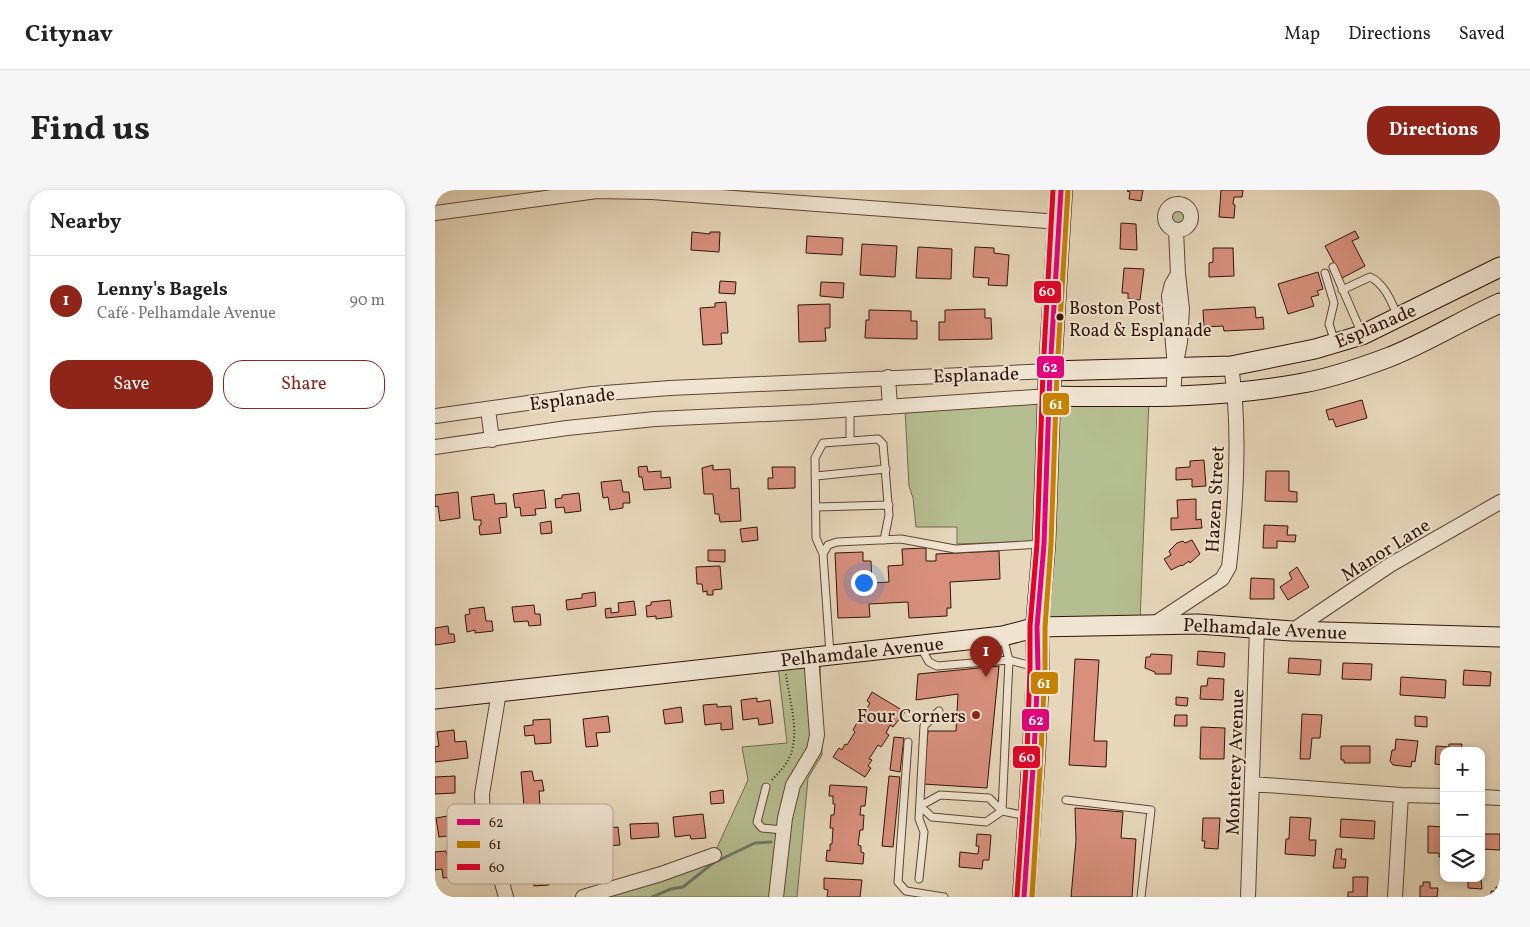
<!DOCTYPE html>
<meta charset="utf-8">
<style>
:root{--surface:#fff;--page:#f6f6f6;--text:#222;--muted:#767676;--line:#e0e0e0;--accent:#8f2418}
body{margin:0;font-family:Vollkorn,serif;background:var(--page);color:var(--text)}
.controls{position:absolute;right:15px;bottom:15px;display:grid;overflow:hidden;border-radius:10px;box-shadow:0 2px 8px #0003}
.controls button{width:45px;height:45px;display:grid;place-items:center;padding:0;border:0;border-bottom:1px solid var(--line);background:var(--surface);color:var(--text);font:25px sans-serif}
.you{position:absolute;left:428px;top:392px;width:18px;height:18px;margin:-12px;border:4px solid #fff;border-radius:50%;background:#1a73e8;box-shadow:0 0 0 8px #1a73e833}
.badge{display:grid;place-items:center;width:32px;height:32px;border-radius:50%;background:var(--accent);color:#fff;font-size:16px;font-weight:700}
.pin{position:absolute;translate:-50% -41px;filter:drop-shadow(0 1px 2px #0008)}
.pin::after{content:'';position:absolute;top:26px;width:18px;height:15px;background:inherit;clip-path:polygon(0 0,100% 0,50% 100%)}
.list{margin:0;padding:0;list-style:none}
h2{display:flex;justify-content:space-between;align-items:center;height:65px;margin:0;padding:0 20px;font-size:21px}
h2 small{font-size:16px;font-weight:400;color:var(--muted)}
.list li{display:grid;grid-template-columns:32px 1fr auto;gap:15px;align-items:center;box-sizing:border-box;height:90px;padding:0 20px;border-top:1px solid var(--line)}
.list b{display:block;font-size:19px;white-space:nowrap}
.list p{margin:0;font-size:16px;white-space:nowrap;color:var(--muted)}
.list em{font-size:16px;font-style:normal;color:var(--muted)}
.actions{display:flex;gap:10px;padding:15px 20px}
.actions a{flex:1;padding:11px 0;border:1px solid var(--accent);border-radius:20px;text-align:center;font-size:18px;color:var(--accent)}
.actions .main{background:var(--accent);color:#fff}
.icon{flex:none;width:28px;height:28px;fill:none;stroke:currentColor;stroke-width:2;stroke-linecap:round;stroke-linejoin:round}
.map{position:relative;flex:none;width:1065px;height:707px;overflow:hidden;border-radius:20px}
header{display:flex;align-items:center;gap:30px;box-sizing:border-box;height:70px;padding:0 25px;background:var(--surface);border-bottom:1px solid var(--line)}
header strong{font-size:24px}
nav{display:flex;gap:28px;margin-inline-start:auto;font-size:18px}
.intro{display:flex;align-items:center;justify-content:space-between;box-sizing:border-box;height:120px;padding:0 30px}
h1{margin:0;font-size:35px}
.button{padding:12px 22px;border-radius:20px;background:var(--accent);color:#fff;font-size:18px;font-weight:700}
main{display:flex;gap:30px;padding:0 30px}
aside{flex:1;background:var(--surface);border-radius:20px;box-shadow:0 2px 8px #0003}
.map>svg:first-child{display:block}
.green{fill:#b5be90;stroke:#74684c}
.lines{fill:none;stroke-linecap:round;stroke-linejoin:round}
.stream{stroke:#6e776b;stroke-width:3}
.building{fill:#d8907d;stroke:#321307}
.lane-casing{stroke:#5f4434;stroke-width:9}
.street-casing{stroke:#5f4434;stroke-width:16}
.secondary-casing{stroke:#321307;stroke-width:21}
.primary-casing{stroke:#321307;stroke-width:24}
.path{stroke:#321307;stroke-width:2;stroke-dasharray:1 2.5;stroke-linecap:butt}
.lane{stroke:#efe5d2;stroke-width:7}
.street{stroke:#efe5d2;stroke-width:14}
.secondary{stroke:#efe5d2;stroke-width:19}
.primary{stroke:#e3bc7d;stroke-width:21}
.bus-1-casing{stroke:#efe5d2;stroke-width:9}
.bus-2-casing{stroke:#efe5d2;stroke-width:9}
.bus-3-casing{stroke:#efe5d2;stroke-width:9}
.bus-1{stroke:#e5007d;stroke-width:5}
.bus-2{stroke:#c68102;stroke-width:5}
.bus-3{stroke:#e4002b;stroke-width:5}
.bus-dot{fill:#321307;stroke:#efe5d2;stroke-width:2}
.poi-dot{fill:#8f2418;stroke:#efe5d2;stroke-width:2}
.labels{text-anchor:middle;stroke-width:4;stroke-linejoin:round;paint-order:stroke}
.bus-label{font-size:18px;fill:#321307;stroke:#efe5d2;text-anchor:start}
.street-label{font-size:19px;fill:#321307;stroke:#efe5d2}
.poi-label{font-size:19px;fill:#321307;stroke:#efe5d2;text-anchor:end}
.key{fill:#efe5d2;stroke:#b6a695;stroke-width:1}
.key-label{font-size:14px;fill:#321307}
.line-badge{stroke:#efe5d2;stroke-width:2}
.badge-label{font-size:14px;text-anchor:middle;font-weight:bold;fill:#fff}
</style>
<header>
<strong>Citynav</strong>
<nav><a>Map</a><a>Directions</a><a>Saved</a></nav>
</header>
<div class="intro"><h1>Find us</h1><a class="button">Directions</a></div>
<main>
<aside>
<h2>Nearby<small></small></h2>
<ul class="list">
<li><span class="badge">1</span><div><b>Lenny's Bagels</b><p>Café · Pelhamdale Avenue</p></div><em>90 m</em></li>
</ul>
<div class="actions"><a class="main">Save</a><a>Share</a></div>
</aside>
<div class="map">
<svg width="1065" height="707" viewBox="0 0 1065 707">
<rect width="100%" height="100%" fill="#e6d7ba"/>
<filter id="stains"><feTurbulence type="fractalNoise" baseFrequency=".004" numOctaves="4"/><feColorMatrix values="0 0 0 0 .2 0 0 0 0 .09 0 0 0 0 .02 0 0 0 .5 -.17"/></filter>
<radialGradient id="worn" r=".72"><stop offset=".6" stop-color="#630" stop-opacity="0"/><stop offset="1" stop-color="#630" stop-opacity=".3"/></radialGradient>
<!-- green -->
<path class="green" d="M734 27a10 10 0 1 1 20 0a10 10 0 1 1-20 0Z
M611,209h103l-9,221 -103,7 2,-86 -82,3v-17h-41l-3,-29 -4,-12 -4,-77z
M385,464l2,101 -14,23 -11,119h-199l112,-34 38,-83 -6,-33 45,-4 -10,-85z"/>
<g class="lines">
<!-- stream -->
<path class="stream" d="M217,707l19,-8 12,-2 30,-24 42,-20 16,-1"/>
</g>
<!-- building -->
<path class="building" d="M693,0h15l-2,11 -12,-2 1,-7 -3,-1z
M786,0h22l-1,7h-8l-1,7 2,1 -1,13 -15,-1z
M686,33l15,1 1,26 -17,-1z
M920,41l4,7 -7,3 13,25 -23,12 -17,-32z
M257,42l18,2v-2h10l-1,20 -28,-2z
M372,46l36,2 -1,17 -36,-2z
M427,54l35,2 -2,31 -35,-2z
M483,57l34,2 -1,30 -35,-1z
M540,57l19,1v5l15,2 -2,31 -19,-1 1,-7 -16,-1z
M778,58h20l1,28 -25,1v-14l4,-1z
M689,78l20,1 -4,31 -12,-1v-6h-6z
M883,82l5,17 -6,2 2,4 -8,2 3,9 -26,8 -10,-30z
M285,91l16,1 -1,12 -16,-1z
M386,92l23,1 -1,15 -23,-2z
M291,112l2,31h-7l1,11 -19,1 -3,-37 15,-1v-4z
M395,114v24h-5l1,13 -27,1 -1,-37z
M820,117l1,11 7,-1 1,12 -40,2 -1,-5 -19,1 -1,-17z
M550,119v9h6l1,21 -53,1v-18h6v-12z
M434,120l42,1v10h6v18l-52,-1 1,-18h3z
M927,210l5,18 -31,9 -3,-8 -4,1 -3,-10z
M769,270l2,26 -14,1v-8l-16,1v-12l14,-1v-6z
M278,275v5l17,-1 1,20 8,-1 2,33 -21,1 -1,-8h-4l-2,-20h-9l-2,-26z
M212,276l1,6 13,-1v7l9,-1 1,11 -27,2 -2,-13h-3l-1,-10z
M337,277h23v21l-27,1v-11h5z
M831,281h23v20l8,1v10l-32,-1z
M186,290l2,12h6l1,11h-7v5l-13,2 -2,-13 -5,1 -2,-16z
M109,300l2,18 -11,1 1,6 -15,1 -1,-9 -5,1 -2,-14z
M23,302l2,26 -20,3 -2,-15 -3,1v-12z
M144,303l2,18 -16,2 -1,-6 -8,1 -1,-9 7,-1v-3z
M59,304l1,10 11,-1 1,14 -8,1 2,15 -21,2 -1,-9 2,-1v-5h-7l-3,-23z
M761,309v21l5,-1 1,9 -31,2v-12h7l-1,-18z
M116,331l1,12 -11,1 -1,-11z
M829,335l24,1 -1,9h9l-1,7 -18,-1v7h-14z
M322,337l1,13 -16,2 -2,-13z
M757,350l8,14 -10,9 -1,-2 -7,5 -1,-1 -10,5 -7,-11 7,-4 -2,-4 8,-8 6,-2 2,2z
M491,358v13h10v-7l63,-3 1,28 -50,3 1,26h-4v8l-38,2 -1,-16 -39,2 1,13 -32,1 -3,-65 28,-1v9h8l1,22 17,-1 -1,-16 15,-1 -1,-16z
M273,360h17v12l-17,-1z
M285,376l2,23 -9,1v5h-6v-4l-4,1 -1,-8h-5l-1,-17z
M862,377l12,20 -21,13 -8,-13 12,-8 -3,-6z
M816,388l23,1v20h-24z
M160,402l1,14 -29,4 -1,-10 16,-2v-4z
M235,410l2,17 -16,2v-3l-9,1 -1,-11 5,-1v-3z
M199,411l2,14 -30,3 -1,-9 6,-1v5l8,-1 -1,-9z
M99,415l1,9h5l1,11 -12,1 -1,-5 -14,1 -2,-15z
M49,417l2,14h6l1,10 -18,2v-3l-8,2 -2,-17 5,-1 -1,-5z
M13,436l1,8h5l1,8 -20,3v-17z
M763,461l27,2 -1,14 -27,-2z
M716,464l21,1 -1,19h-16v-2l-10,-4 1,-11h4z
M854,468l32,2 -1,15 -32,-2z
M640,469l24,1 -5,81h13l-1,26 -37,-2z
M908,473l29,1 -1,16 -29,-1z
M564,476l-12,122 -64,-4 5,-53h28l2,-37 -42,6 2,-26z
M1029,480l27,2 -1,14 -27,-1z
M966,487l45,3 -1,18 -45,-3z
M773,488l16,1 -1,21 -23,-1 1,-13h6z
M437,502l33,20 -12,15 -3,-2 -4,8 3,2 -8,12 -3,-2 -9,14 3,1 -4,6 3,2 -6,9 -32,-20 6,-9 3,2 3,-6 2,1 8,-13 -2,-2 6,-11 3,2 6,-10 -2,-1 4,-7 -3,-2z
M741,507l12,1 -1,8 -11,-1z
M322,508v4l13,-2 3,23 -14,2 -1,-7 -15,2 -2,-20z
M282,514v3l14,-1 2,23 -12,1v-7l-16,2 -2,-20z
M246,517l2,15 -18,2 -2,-14z
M867,524l20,1 -2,23h-8l-2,21h-10z
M740,525h12v11h-13z
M173,526l2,16 -14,1 2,13 -12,1 -3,-28z
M980,526l12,1v10l-12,-1z
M115,529l1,24 -16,1 -1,-9 -9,1 -1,-10 9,-1v-5z
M766,537l24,1 -1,31h-24z
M19,540l1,12 11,-1 2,17 -33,4v-15l4,-1 -2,-14z
M459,547l10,1 -4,34 -10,-2z
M961,549l22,2 -3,21 -3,-1 -1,6 -18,-2 -3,-4 2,-11h3z
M1014,554h13l-1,7h-17v14l-9,-1 1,-18 13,1z
M906,556h29v17h-26v-3h-3z
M97,581l2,10 8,-1 2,11h-5l1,13 -16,2 -3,-34z
M20,586v17l-20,1v-17z
M454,586l11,1 -7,70 -11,-1z
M395,595l37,2 -2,19h-4l-1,9h4l-1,15h-3l-2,15 3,1v6l3,1 -1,11 -37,-3 1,-11 3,1v-7h2l1,-16h-3l1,-13h3l1,-11h-2v-8h-4z
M288,600l1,13 -13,1 -1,-12z
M640,618l48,4 -2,26 15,1 -4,58h-61l5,-56z
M268,624l3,24 -15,1 -1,-4 -15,2 -2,-20z
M18,625l3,20 -17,2 -3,-19z
M855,627l21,1 -2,22h7l-1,16 -30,-2 1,-15h3z
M768,628h17l-2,31 -14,-1 1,-7h-3z
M906,629l34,2 -1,18 -34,-2z
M156,633v6l27,-2 2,18 -22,2 -1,-9 -19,1 -1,-14z
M223,633l1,14 -28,2 -1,-15z
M993,636l16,1v34l-1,-4h-4v-4h-11z
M542,644l14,1 -2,25h-6l-1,9 -23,-2 1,-15 18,2 1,-8h-3z
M1046,644h19v16l-19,-1z
M901,659h6l-1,10h5l-1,9h-12z
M11,661l1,5 16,-2 2,22 -22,2 -1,-9 -7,1v-18z
M113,672l1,23 -15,1 -2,-23z
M918,687h15l-1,20h-19v-5h5z
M389,688l38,2 -2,17h-33l1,-7 -4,-1z
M1033,688h13l1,11 -14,-1z
M988,692h7v6h8l-1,9h-17v-11h3z
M1061,697h4v10h-9v-6h5z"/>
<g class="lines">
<defs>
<path id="lane" d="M898,77l29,67
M890,83l9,30 -5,21 6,18
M907,100l28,-13c15,7 22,26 28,40
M415,220v31
M381,286l70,-7
M381,317l73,-2
M388,364l-7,-16 -1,-80 8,-15 55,-4 5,5 6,71 -5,25
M568,447l6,23 27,7
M486,458l8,14 8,4 72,-6 -7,151
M395,464l-7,-100 5,-9 9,-3 64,-3 54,10 88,-5
M473,552l-10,140 8,9 38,6
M331,597l-9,35 5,6 21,2
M631,610l85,10 -10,87
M567,621l-16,11 -54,-5 -12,-11 20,-11 49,3 13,13 25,5
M484,689l5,-47 -5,-13 5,-93 15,-15"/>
<path id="street" d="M730 27a13 13 0 1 1 26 0a13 13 0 1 1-26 0Z
M0,23l162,-22 55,1 408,30
M741,40l2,44
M453,187l2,30
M738,206l2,-28 5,-26 2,-33 -4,-35 -6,10 -3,12 6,72
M53,219l4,31
M0,226l157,-22 78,-6 380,-17
M0,257l132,-19 88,-9 156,-7 238,-16
M719,434l68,-45 7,-12c7,-63 12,-138 2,-201
M857,441l98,-66 110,-63
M64,502l-17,102 1,30 9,24 14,49
M817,594l149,11 43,1
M1046,607l19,1
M148,707l78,-23 53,-19
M341,707l9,-79 8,-33 21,-35 3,-15 -6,-79
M813,707l9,-269
M960,707l6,-102"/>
<path id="secondary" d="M615,181l181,-5 84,-17 47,-14 138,-68
M614,206c85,1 171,3 254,-13 28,-5 57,-15 84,-25 39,-15 75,-38 113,-55
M0,509l568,-63 34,-9 161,-3 94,7 208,6"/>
<path id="primary" d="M589,707l10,-144 4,-85 -1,-41 7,-83 6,-173 11,-181"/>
</defs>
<!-- lane casing -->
<use href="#lane" class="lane-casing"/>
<!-- street casing -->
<use href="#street" class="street-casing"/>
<!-- secondary casing -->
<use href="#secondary" class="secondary-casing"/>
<!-- primary casing -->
<use href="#primary" class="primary-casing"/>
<!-- path -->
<path class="path" d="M337,590c6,-7 13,-13 17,-22 12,-25 0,-58 -3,-84"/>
<!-- lane -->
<use href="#lane" class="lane"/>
<!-- street -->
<use href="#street" class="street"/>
<!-- secondary -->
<use href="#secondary" class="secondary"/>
<!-- primary -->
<use href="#primary" class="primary"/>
<defs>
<path id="bus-1" d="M589,707l10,-144 4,-85 -1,-41 7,-83 6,-173 11,-181"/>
<path id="bus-2" d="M597,707l9,-144 4,-85v-41l6,-83 6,-173 11,-181"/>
<path id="bus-3" d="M582,706l10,-143 3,-85v-42l7,-82 6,-173 10,-181"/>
</defs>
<!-- bus-1 casing -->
<use href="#bus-1" class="bus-1-casing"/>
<!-- bus-2 casing -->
<use href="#bus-2" class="bus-2-casing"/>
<!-- bus-3 casing -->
<use href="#bus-3" class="bus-3-casing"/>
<!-- bus-1 -->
<use href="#bus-1" class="bus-1"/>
<!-- bus-2 -->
<use href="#bus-2" class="bus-2"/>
<!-- bus-3 -->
<use href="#bus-3" class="bus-3"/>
</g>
<!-- markers -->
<circle class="bus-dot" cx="625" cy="127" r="4.5"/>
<circle class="poi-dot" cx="541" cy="525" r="5"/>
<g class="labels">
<!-- bus labels -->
<g class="bus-label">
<text x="634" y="124">Boston Post<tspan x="634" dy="22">Road &amp; Esplanade</tspan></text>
</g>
<!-- street labels -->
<g class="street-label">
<text transform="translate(940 135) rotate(-23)" y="7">Esplanade</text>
<text transform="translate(541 184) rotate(-2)" y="7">Esplanade</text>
<text transform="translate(137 208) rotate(-7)" y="7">Esplanade</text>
<text transform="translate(779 309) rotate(-87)" y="7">Hazen Street</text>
<text transform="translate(950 359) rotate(-32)" y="7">Manor Lane</text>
<text transform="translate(830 438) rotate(3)" y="7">Pelhamdale Avenue</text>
<text transform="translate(427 461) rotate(-6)" y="7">Pelhamdale Avenue</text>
<text transform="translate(799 572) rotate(-88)" y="7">Monterey Avenue</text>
</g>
<!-- poi labels -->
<g class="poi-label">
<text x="531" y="532">Four Corners</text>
</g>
</g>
<!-- legend -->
<rect x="12" y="614" width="166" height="80" rx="8" class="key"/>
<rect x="22" y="629" width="23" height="6" fill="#e5007d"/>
<rect x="22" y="651" width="23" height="7" fill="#c68102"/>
<rect x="22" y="674" width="23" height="6" fill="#e4002b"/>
<g class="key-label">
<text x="54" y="637">62</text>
<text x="54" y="659">61</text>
<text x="54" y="682">60</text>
</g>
<g class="line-badge">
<rect x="598" y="90" width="29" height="24" rx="5" fill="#e4002b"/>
<rect x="601" y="165" width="29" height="24" rx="5" fill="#e5007d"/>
<rect x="607" y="202" width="28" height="24" rx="5" fill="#c68102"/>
<rect x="595" y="481" width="29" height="24" rx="5" fill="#c68102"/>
<rect x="586" y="518" width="29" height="24" rx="5" fill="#e5007d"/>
<rect x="577" y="555" width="29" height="24" rx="5" fill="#e4002b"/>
</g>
<g class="badge-label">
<text x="612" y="106">60</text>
<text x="615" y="182">62</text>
<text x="621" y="219">61</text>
<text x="609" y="498">61</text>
<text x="601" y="535">62</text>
<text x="592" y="572">60</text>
</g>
<rect width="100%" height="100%" filter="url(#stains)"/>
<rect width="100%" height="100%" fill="url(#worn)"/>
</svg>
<div class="controls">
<button>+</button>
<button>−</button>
<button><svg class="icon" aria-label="layers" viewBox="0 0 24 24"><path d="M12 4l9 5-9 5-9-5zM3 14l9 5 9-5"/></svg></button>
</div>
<div class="you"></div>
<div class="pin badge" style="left:551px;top:487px">1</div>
</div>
</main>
